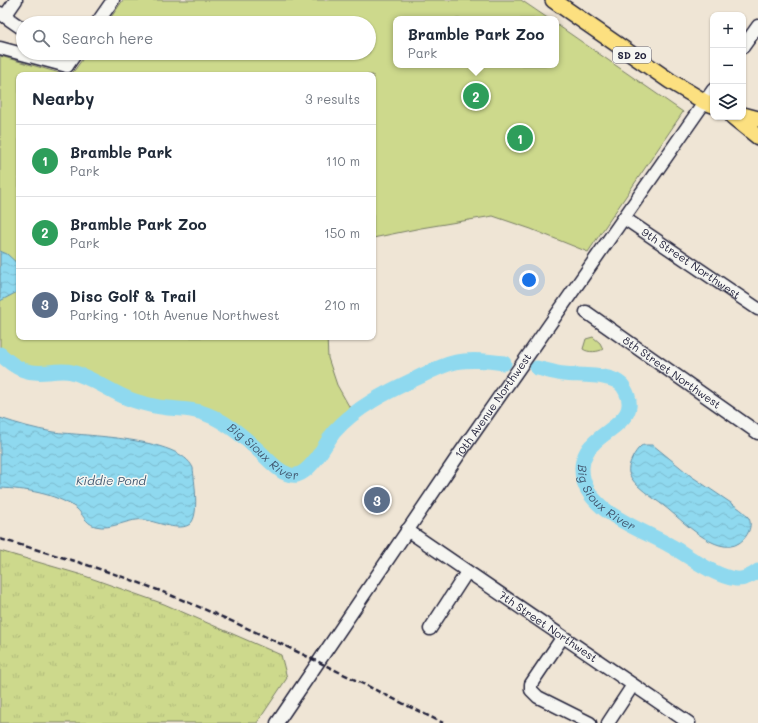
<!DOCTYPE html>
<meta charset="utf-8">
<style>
:root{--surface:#fff;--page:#f6f6f7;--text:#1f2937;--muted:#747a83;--line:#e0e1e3;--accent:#0f766e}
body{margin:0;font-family:Mali,sans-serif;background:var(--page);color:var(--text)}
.controls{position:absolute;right:12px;top:12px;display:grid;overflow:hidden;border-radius:8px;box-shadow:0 1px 3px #0004}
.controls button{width:36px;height:36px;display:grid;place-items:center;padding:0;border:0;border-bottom:1px solid var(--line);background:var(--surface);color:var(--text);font:20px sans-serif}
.you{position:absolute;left:529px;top:280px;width:14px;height:14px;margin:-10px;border:3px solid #fff;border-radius:50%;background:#1a73e8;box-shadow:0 0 0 6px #1a73e833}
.badge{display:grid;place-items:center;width:26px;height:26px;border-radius:50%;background:var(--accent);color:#fff;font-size:13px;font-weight:700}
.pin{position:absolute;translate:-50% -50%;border:2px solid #fff;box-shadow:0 1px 4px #0006}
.popup{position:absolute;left:393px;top:16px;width:166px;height:52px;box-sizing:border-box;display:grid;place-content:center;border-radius:8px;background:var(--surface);filter:drop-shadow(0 1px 3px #0005);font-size:13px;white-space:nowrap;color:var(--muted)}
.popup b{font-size:15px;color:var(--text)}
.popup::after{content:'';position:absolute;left:50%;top:100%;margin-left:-8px;border:8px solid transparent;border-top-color:var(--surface)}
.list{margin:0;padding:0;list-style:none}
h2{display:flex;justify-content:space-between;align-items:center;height:52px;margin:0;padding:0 16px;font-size:17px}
h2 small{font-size:13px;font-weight:400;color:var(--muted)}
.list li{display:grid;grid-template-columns:26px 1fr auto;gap:12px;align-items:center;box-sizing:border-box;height:72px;padding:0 16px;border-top:1px solid var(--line)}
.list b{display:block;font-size:15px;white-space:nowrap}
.list p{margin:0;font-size:13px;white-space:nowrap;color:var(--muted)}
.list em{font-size:13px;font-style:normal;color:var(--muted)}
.icon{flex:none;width:22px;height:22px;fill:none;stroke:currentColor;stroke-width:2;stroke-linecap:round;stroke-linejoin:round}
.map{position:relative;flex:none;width:758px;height:723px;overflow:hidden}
.search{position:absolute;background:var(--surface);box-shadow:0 1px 3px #0004;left:16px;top:16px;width:360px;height:44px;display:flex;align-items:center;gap:10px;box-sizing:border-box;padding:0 14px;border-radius:22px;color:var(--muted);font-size:15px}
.panel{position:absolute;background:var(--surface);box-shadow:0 1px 3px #0004;left:16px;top:72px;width:360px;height:268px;border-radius:8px}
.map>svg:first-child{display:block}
.grass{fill:url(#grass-tufts);stroke:#787e64}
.park{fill:#cdd98c;stroke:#787e64}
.water{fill:url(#water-waves);stroke:#6390a7}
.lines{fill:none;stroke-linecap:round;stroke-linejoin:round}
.river{stroke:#8fd9ef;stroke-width:15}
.minor-casing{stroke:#22223b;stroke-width:15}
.major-casing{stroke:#22223b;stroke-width:18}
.minor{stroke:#f6f6f2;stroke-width:12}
.major{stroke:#fce080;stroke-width:15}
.rail{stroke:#22223b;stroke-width:2.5;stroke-dasharray:6 3;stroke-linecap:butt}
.labels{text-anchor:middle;stroke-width:3;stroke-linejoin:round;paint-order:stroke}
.shield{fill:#f6f6f2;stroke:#626272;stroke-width:1}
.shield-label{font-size:10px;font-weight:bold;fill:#22223b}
.street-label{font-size:11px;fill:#22223b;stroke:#f6f6f2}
.water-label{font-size:12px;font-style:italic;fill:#435971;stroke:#f6f6f2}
</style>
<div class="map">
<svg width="758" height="723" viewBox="0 0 758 723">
<defs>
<pattern id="grass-tufts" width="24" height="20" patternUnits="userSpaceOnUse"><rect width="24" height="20" fill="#cdd98c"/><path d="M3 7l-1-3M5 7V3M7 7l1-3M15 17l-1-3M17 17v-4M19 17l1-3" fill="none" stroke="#b0ba7a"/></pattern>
<pattern id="water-waves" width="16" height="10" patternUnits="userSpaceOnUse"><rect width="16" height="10" fill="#8fd9ef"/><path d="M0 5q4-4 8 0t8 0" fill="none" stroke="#7bbace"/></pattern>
</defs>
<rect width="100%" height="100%" fill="#efe5d5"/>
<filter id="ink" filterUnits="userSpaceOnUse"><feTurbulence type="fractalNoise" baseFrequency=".025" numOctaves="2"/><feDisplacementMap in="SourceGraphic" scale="8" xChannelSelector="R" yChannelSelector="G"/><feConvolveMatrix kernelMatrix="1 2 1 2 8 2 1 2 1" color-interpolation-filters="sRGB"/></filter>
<g filter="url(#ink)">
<!-- grass -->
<path class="grass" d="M0,551l82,24 82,29 117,51 6,23 -30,45h-257z"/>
<!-- park -->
<path class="park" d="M123,0h398l28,19h-153v46h160v-41l127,88 -95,140 -57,-23 -38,-13 -72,12 -48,10v-163h-302l16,-22h282v-30h-262z
M0,56l67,19h-48v262h308l1,21 9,27 17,30c-10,7 -18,15 -26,25 -9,11 -16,33 -32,35 -16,2 -32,-21 -43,-30 -16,-13 -33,-27 -51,-32 -12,-4 -24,-4 -36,-5 -12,-2 -22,-5 -33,-8 -21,-7 -39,-22 -60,-28 -8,-2 -17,-1 -24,0 -23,2 -33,-3 -49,-18z
M593,337l7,6 3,6c-4,3 -15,4 -20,0l3,-10z"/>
<!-- water -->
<path class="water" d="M0,251l7,3 12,11v26l-19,10z
M0,418c18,6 35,11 53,14 31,4 127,5 140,36 1,12 7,48 -3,56 -10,8 -33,-2 -44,-4 -17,-3 -34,11 -51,6 -10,-3 -12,-12 -19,-18 -22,-15 -51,-19 -76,-20z
M647,445h6c13,10 25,21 38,31 13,9 27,18 40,27 6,4 13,8 17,14 6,8 -1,21 -9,26 -22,15 -59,-25 -75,-37 -10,-8 -31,-20 -35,-33 -2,-8 6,-22 12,-27 2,-1 4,-1 6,-1z"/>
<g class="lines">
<!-- river -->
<g class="river">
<path id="s1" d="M0,354c16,15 26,20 48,18 8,-1 17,-2 24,0 22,6 40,21 60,28 12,4 24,7 36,8 11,1 22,1 32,4 22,6 42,23 58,38 8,7 15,16 25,22 4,2 10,4 14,3 15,-4 28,-31 37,-43 22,-25 53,-40 83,-54 12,-6 25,-13 39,-16 16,-3 32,-1 48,1"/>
<path id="s2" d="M537,368c9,2 18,5 27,6 16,2 52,-1 60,14 18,29 -15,39 -31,56 -6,5 -11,16 -11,24 -1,43 60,61 89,78 19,11 43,30 65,33 8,1 15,-3 22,-8"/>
</g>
<defs>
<g id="minor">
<path d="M0,13l23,16"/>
<path d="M5,16l11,-16"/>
<path d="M97,23l16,-23"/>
<path d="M743,47l15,-21"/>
<path d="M0,48l67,18"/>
<path d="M67,66l9,-13"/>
<path id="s3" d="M624,218l134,91"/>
<path id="s4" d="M586,312l172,121"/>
<path id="s5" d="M407,530l282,193"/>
<path d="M430,629l37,-57"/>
<path d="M562,638l-31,46v6l7,7 52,26"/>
<path id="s6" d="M277,723l183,-270 253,-363"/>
<path d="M608,723l25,-38"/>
</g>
<path id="major" d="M553,0l117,81 35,21 8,3
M743,115l15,4
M733,117l25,20"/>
</defs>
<!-- minor casing -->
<use href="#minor" class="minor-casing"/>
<!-- major casing -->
<use href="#major" class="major-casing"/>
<!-- minor -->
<use href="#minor" class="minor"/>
<!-- major -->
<use href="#major" class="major"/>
<!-- rail -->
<path class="rail" d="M0,539c59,17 118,34 175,58 91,37 179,83 268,126"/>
</g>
</g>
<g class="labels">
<!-- shield labels -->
<rect class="shield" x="613" y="47" width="38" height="16" rx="3"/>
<g class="shield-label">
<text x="632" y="59">SD 20</text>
</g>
<!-- street labels -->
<g class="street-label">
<text dy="4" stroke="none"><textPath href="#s3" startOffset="81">9th Street Northwest</textPath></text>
<text dy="4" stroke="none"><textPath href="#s4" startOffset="105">8th Street Northwest</textPath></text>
<text dy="4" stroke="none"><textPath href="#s6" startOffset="384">10th Avenue Northwest</textPath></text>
<text dy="4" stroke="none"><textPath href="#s5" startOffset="171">7th Street Northwest</textPath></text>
</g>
<!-- water labels -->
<g class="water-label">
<text dy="4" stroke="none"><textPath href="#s1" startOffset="289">Big Sioux River</textPath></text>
<text x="111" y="485">Kiddie Pond</text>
<text dy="4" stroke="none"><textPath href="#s2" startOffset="231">Big Sioux River</textPath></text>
</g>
</g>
</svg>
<div class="controls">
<button>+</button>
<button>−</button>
<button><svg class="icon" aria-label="layers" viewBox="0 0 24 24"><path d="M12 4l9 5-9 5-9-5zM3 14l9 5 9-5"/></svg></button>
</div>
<div class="you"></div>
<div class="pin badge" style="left:520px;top:138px;background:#2e9e5b">1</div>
<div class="pin badge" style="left:476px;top:96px;background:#2e9e5b">2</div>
<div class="popup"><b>Bramble Park Zoo</b>Park</div>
<div class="pin badge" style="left:377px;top:500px;background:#5c6f8a">3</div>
<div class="search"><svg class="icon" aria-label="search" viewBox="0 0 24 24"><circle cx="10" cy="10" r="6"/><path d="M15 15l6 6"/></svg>Search here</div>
<section class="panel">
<h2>Nearby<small>3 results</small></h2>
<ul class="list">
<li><span class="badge" style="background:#2e9e5b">1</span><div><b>Bramble Park</b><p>Park</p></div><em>110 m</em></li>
<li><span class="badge" style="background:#2e9e5b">2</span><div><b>Bramble Park Zoo</b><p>Park</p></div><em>150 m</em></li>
<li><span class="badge" style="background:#5c6f8a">3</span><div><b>Disc Golf &amp; Trail</b><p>Parking · 10th Avenue Northwest</p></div><em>210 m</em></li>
</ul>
</section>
</div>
